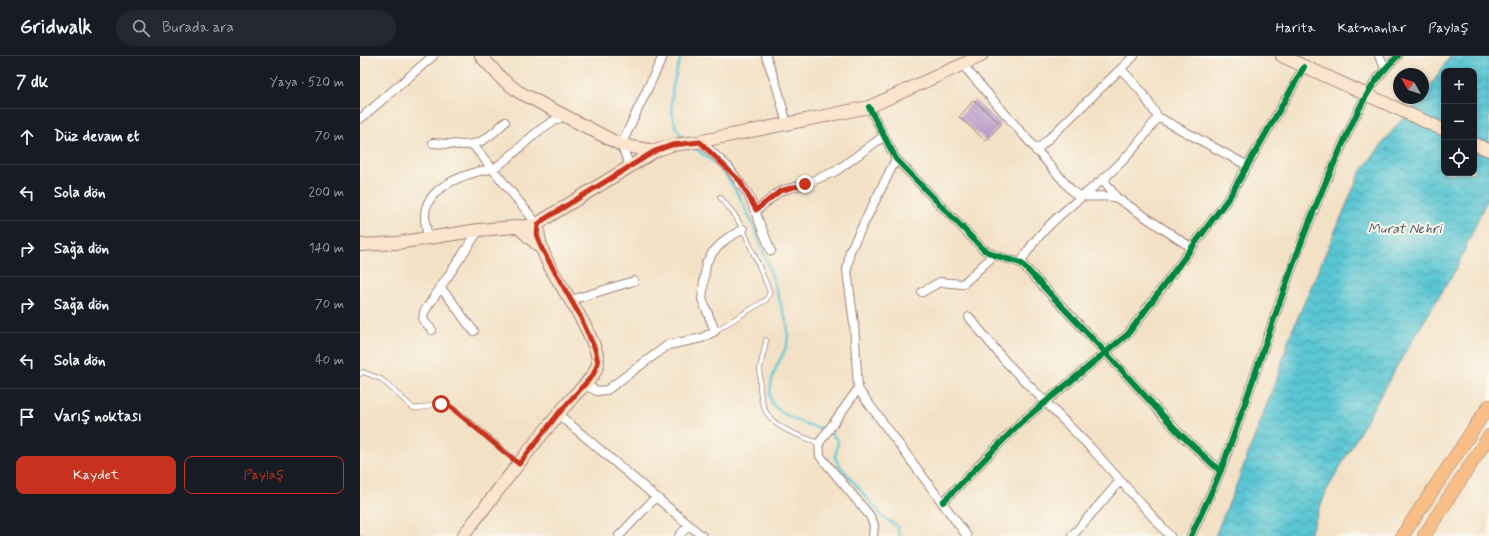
<!DOCTYPE html>
<html lang="tr">
<meta charset="utf-8">
<style>
:root{--surface:#171b24;--page:#242831;--text:#f1f3f6;--muted:#9ea1a6;--line:#363941;--accent:#c8321e}
body{margin:0;font-family:Mynerve,sans-serif;background:var(--page);color:var(--text)}
.controls{position:absolute;right:12px;top:12px;display:grid;overflow:hidden;border-radius:8px;box-shadow:0 2px 6px #0003}
.controls button{width:36px;height:36px;display:grid;place-items:center;padding:0;border:0;border-bottom:1px solid var(--line);background:var(--surface);color:var(--text);font:20px sans-serif}
.compass{position:absolute;left:1033px;top:12px;width:36px;height:36px;border-radius:50%;background:var(--surface);box-shadow:0 2px 6px #0003;rotate:309deg}
.stop{position:absolute;width:12px;height:12px;margin:-9px;border:3px solid #c8321e;border-radius:50%;background:#fff}
.stop.end{background:#c8321e;border-color:#fff;box-shadow:0 1px 4px #0008}
.list{margin:0;padding:0;list-style:none}
h2{display:flex;justify-content:space-between;align-items:center;height:52px;margin:0;padding:0 16px;font-size:17px}
h2 small{font-size:13px;font-weight:400;color:var(--muted)}
.list li{display:grid;grid-template-columns:26px 1fr auto;gap:12px;align-items:center;box-sizing:border-box;height:56px;padding:0 16px;border-top:1px solid var(--line)}
.list b{display:block;font-size:15px;white-space:nowrap}
.list em{font-size:13px;font-style:normal;color:var(--muted)}
.actions{display:flex;gap:8px;padding:12px 16px}
.actions a{flex:1;padding:9px 0;border:1px solid var(--accent);border-radius:8px;text-align:center;font-size:14px;color:var(--accent)}
.actions .main{background:var(--accent);color:#fff}
.icon{flex:none;width:22px;height:22px;fill:none;stroke:currentColor;stroke-width:2;stroke-linecap:round;stroke-linejoin:round}
.map{position:relative;flex:none;width:1129px;height:480px;overflow:hidden}
header{display:flex;align-items:center;gap:24px;box-sizing:border-box;height:56px;padding:0 20px;background:var(--surface);border-bottom:1px solid var(--line)}
header strong{font-size:19px}
nav{display:flex;gap:22px;margin-inline-start:auto;font-size:14px}
.search{width:280px;height:36px;background:var(--page);display:flex;align-items:center;gap:10px;box-sizing:border-box;padding:0 14px;border-radius:22px;color:var(--muted);font-size:15px}
main{display:flex}
aside{flex:1;background:var(--surface)}
.map>svg:first-child{display:block}
.water{fill:url(#water-waves);stroke:#52727f;fill-rule:evenodd}
.lines{fill:none;stroke-linecap:round;stroke-linejoin:round}
.stream{stroke:#5ac6d3;stroke-width:2.5}
.building{fill:url(#building-back-hatch)}
.lane-casing{stroke:#9e8078;stroke-width:5.5}
.street-casing{stroke:#9e8078;stroke-width:10}
.secondary-casing{stroke:#9e8078;stroke-width:14}
.primary-casing{stroke:#9e8078;stroke-width:14}
.lane{stroke:#fff;stroke-width:4}
.street{stroke:#fff;stroke-width:8}
.secondary{stroke:#fce5cf;stroke-width:12}
.primary{stroke:#f7be88;stroke-width:13}
.cycleway-casing{stroke:#fbf7ec;stroke-width:8}
.cycleway{stroke:#00873e;stroke-width:6}
.route{stroke:#c8321e;stroke-width:5}
.labels{text-anchor:middle;stroke-width:4;stroke-linejoin:round;paint-order:stroke}
.water-label{font-size:14px;font-style:italic;fill:#505966;stroke:#fbf7ec}
</style>
<header>
<strong>Gridwalk</strong>
<div class="search"><svg class="icon" aria-label="search" viewBox="0 0 24 24"><circle cx="10" cy="10" r="6"/><path d="M15 15l6 6"/></svg>Burada ara</div>
<nav><a>Harita</a><a>Katmanlar</a><a>Paylaş</a></nav>
</header>
<main>
<aside>
<h2>7 dk<small>Yaya · 520 m</small></h2>
<ul class="list">
<li><svg class="icon" aria-label="ahead" viewBox="0 0 24 24"><path d="M12 20V5M6 11l6-6 6 6"/></svg><div><b>Düz devam et</b></div><em>70 m</em></li>
<li><svg class="icon" aria-label="left" viewBox="0 0 24 24"><path d="M17 20v-9H6M10 6l-5 5 5 5"/></svg><div><b>Sola dön</b></div><em>200 m</em></li>
<li><svg class="icon" aria-label="right" viewBox="0 0 24 24"><path d="M7 20v-9h11M14 6l5 5-5 5"/></svg><div><b>Sağa dön</b></div><em>140 m</em></li>
<li><svg class="icon" aria-label="right" viewBox="0 0 24 24"><path d="M7 20v-9h11M14 6l5 5-5 5"/></svg><div><b>Sağa dön</b></div><em>70 m</em></li>
<li><svg class="icon" aria-label="left" viewBox="0 0 24 24"><path d="M17 20v-9H6M10 6l-5 5 5 5"/></svg><div><b>Sola dön</b></div><em>40 m</em></li>
<li><svg class="icon" aria-label="arrive" viewBox="0 0 24 24"><path d="M6 21V4h12l-3 4 3 4H6"/></svg><div><b>Varış noktası</b></div></li>
</ul>
<div class="actions"><a class="main">Kaydet</a><a>Paylaş</a></div>
</aside>
<div class="map">
<svg width="1129" height="480" viewBox="0 0 1129 480">
<defs>
<pattern id="water-waves" width="16" height="10" patternUnits="userSpaceOnUse"><rect width="16" height="10" fill="#5ac6d3"/><path d="M0 5q4-4 8 0t8 0" fill="none" stroke="#4ca0ab"/></pattern>
<pattern id="building-back-hatch" width="6" height="6" patternUnits="userSpaceOnUse"><rect width="6" height="6" fill="#bea2cd"/><path d="M-1 5l2 2M0 0l6 6M5-1l2 2" fill="none" stroke="#9c83a7"/></pattern>
</defs>
<rect width="100%" height="100%" fill="#fbf7ec"/>
<filter id="ink" filterUnits="userSpaceOnUse"><feTurbulence type="fractalNoise" baseFrequency=".025" numOctaves="2"/><feDisplacementMap in="SourceGraphic" scale="8" xChannelSelector="R" yChannelSelector="G"/><feConvolveMatrix kernelMatrix="1 2 1 2 8 2 1 2 1" color-interpolation-filters="sRGB"/></filter>
<filter id="wash" filterUnits="userSpaceOnUse"><feTurbulence type="fractalNoise" baseFrequency=".012" numOctaves="4" result="noise"/><feDisplacementMap in="SourceGraphic" scale="16" xChannelSelector="R" yChannelSelector="G"/><feGaussianBlur stdDeviation="0.9" result="paint"/><feColorMatrix in="noise" values="0 0 0 0 0 0 0 0 0 0 0 0 0 0 0 0 0 1.4 0 .05"/><feComposite in="paint" operator="in"/></filter>
<g filter="url(#wash)">
<rect width="100%" height="100%" fill="#f3e1c6"/>
<!-- water -->
<path class="water" d="M1090,0h39v139l-33,74 -56,92 -74,131 -17,44h-94l19,-45 44,-116 11,-37 71,-165 37,-48 26,-27zM1084,15h30v102h-30z"/>
<g class="lines">
<!-- stream -->
<path class="stream" d="M321,0c-8,25 -18,63 4,83
M333,90c8,8 19,14 26,21 32,35 54,112 68,157 5,31 -13,34 -16,61 -1,5 -2,13 1,18 7,11 28,19 40,23 3,2 8,1 12,3 5,2 10,7 14,12l-3,17 5,8 43,51 14,9 3,10
M0,477l6,3"/>
</g>
<g id="blocks">
<!-- building -->
<path class="building" d="M614,44l27,24 -15,17 -27,-24z"/>
</g>
</g>
<g filter="url(#ink)">
<use href="#blocks" fill-opacity="0" stroke="#9e8078" stroke-width="1"/>
<g class="lines">
<defs>
<path id="lane" d="M355,275l51,-31 4,-8 -27,-63 -9,-15 -14,-17
M406,284c-1,10 -5,20 -6,30 -3,52 16,57 59,73
M0,318l3,-2 18,7 32,29c11,3 19,-7 30,-4 14,3 60,47 74,58"/>
<path id="street" d="M406,0l11,31 10,37
M1019,0l6,11
M602,8l111,128c13,9 29,1 44,6l75,50
M761,13l20,22 17,26 90,49
M509,51l27,52 87,90 11,6 27,8 85,90 72,79 42,39
M0,63l73,-63
M340,85l29,27 19,26 23,57
M73,87c38,2 43,8 72,-21
M113,89l65,80
M676,95l98,-95
M536,103l-46,92 -3,19 7,54 4,65 109,147
M270,110l-9,-21 42,-89
M745,121l1,6 10,14
M396,155l24,-20 25,-7 31,-13 48,-35
M68,182c-1,-7 -3,-14 -3,-21 -1,-26 31,-39 51,-45 8,-2 17,-2 23,-7 24,-17 36,-37 65,-49
M661,207c17,-36 60,-64 89,-90 19,-17 34,-36 48,-56
M81,233c13,12 20,28 33,42
M562,236l18,-10 23,2 31,-29
M211,244l63,-19
M609,261l36,44 87,88 78,87
M72,274l-9,-10 1,-8 55,-82
M224,329l13,6 10,-1 61,-45 34,-7 13,-7 -13,-32 4,-36 7,-11 13,-13 17,-10
M498,333l-36,50 -3,4 1,13 50,60 4,9 -1,11
M198,358l144,122
M583,446l77,-79 108,-89 102,-138 74,-129
M259,480l37,-39
M319,480l10,-11
M712,480l48,-55
M831,480c10,-22 21,-44 30,-66 39,-104 69,-211 115,-311 17,-37 31,-76 62,-103"/>
<path id="secondary" d="M121,0l21,23 17,13 102,53 34,6
M922,0l162,74
M1114,88l15,6
M157,170l24,22
M0,189l37,-2 82,-13 59,-5 5,-5 112,-69 17,-6 25,-3 172,-35 112,-51
M103,480c36,-47 71,-94 110,-139 8,-9 23,-21 25,-34 1,-11 -13,-38 -19,-48 -14,-27 -42,-58 -41,-90"/>
<path id="primary" d="M1042,480l87,-130
M1064,480l65,-100"/>
</defs>
<!-- lane casing -->
<use href="#lane" class="lane-casing"/>
<!-- street casing -->
<use href="#street" class="street-casing"/>
<!-- secondary casing -->
<use href="#secondary" class="secondary-casing"/>
<!-- primary casing -->
<use href="#primary" class="primary-casing"/>
<!-- lane -->
<use href="#lane" class="lane"/>
<!-- street -->
<use href="#street" class="street"/>
<!-- secondary -->
<use href="#secondary" class="secondary"/>
<!-- primary -->
<use href="#primary" class="primary"/>
<defs>
<path id="cycleway" d="M509,51l27,52 87,90 11,6 27,8 85,90 72,79 42,39
M583,446l77,-79 108,-89 102,-138 74,-129
M831,480c10,-22 21,-44 30,-66 39,-104 69,-211 115,-311 17,-37 31,-76 62,-103"/>
</defs>
<!-- cycleway casing -->
<use href="#cycleway" class="cycleway-casing"/>
<!-- cycleway -->
<use href="#cycleway" class="cycleway"/>
</g>
</g>
<g class="lines" filter="url(#ink)">
<!-- route -->
<path class="route" d="M81,348l10,3 68,57 39,-50 35,-39 5,-12 -3,-14 -15,-33 -38,-67 -5,-13 1,-11 5,-5 112,-69 17,-6 28,-3 40,39 16,29 24,-19 25,-7"/>
</g>
<g class="labels">
<!-- water labels -->
<g class="water-label">
<text x="1045" y="177">Murat Nehri</text>
</g>
</g>
</svg>
<div class="controls">
<button>+</button>
<button>−</button>
<button><svg class="icon" aria-label="locate" viewBox="0 0 24 24"><circle cx="12" cy="12" r="6"/><path d="M12 2v4M12 18v4M2 12h4M18 12h4"/></svg></button>
</div>
<svg class="compass" viewBox="-18 -18 36 36"><path d="M0-13l5 13h-10z" fill="#e53935"/><path d="M0 13l5-13h-10z" fill="#9ea1a6"/></svg>
<div class="stop" style="left:81px;top:348px"></div>
<div class="stop end" style="left:445px;top:128px"></div>
</div>
</main>
